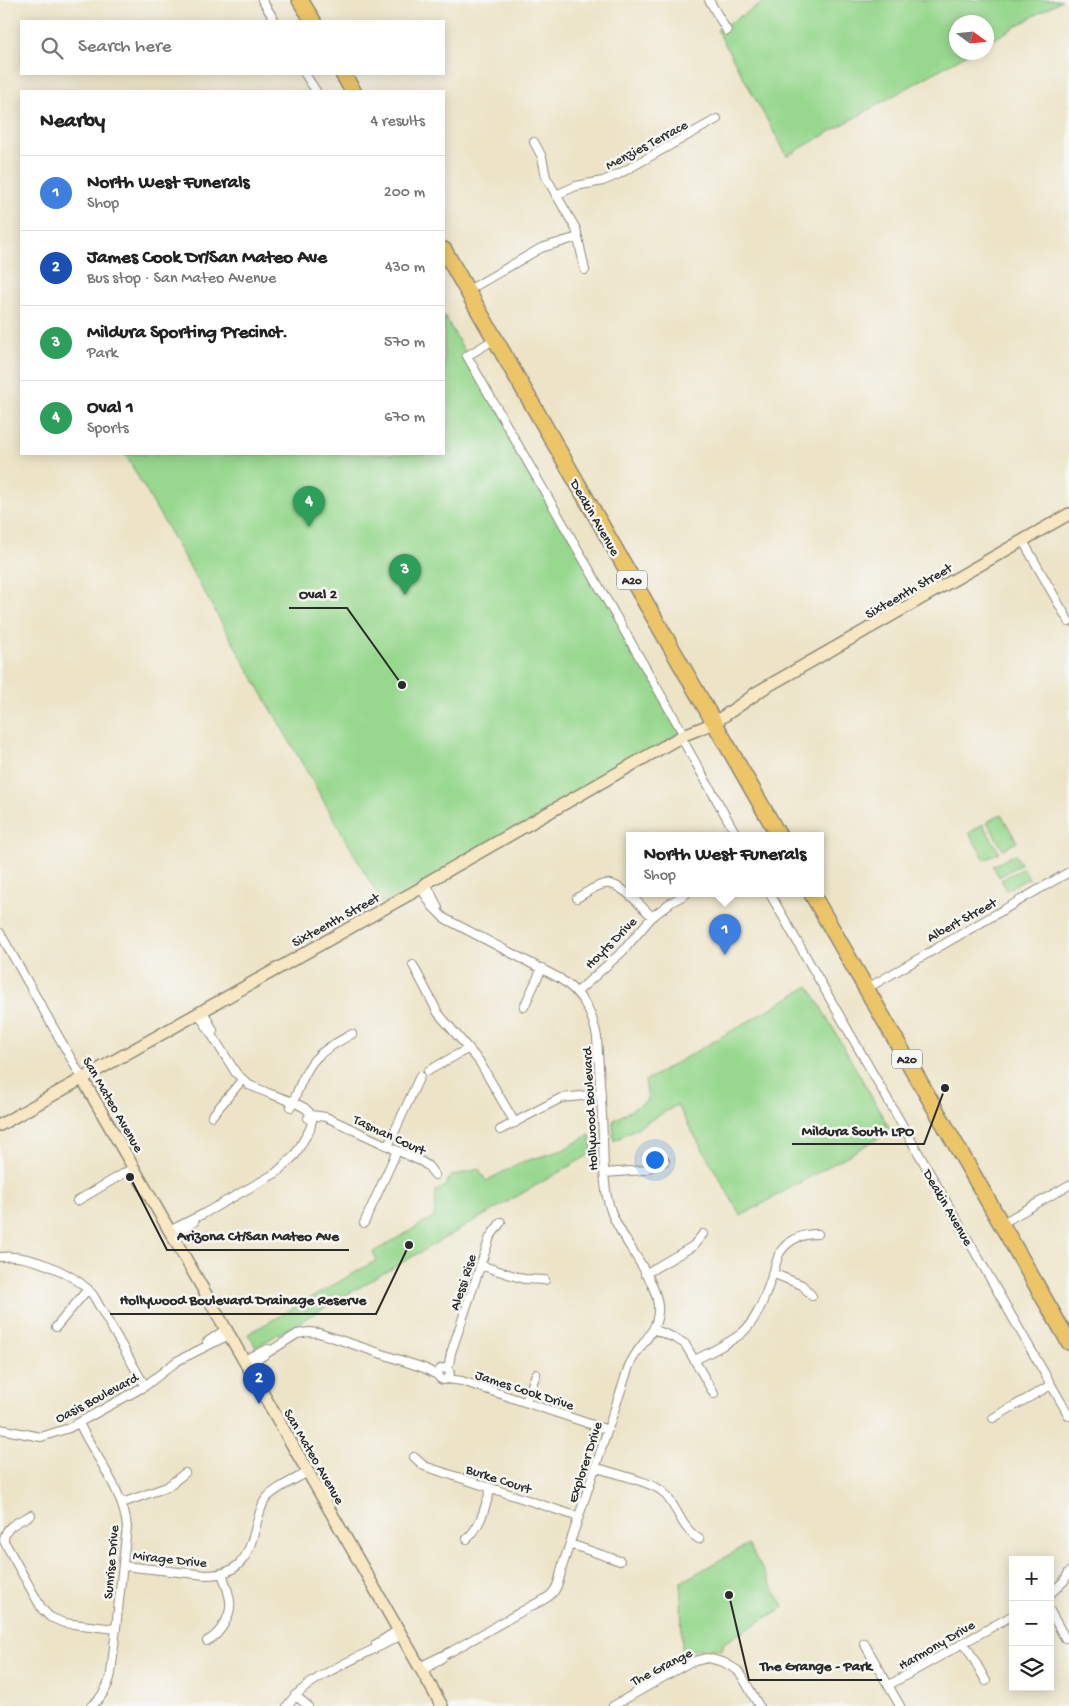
<!DOCTYPE html>
<meta charset="utf-8">
<style>
:root{--surface:#fff;--page:#f2f2f2;--text:#222;--muted:#767676;--line:#e0e0e0;--accent:#111827}
body{margin:0;font-family:"Gochi Hand",sans-serif;background:var(--page);color:var(--text)}
.controls{position:absolute;right:15px;bottom:15px;display:grid;overflow:hidden;border-radius:0px;box-shadow:0 2px 12px #0003}
.controls button{width:45px;height:45px;display:grid;place-items:center;padding:0;border:0;border-bottom:1px solid var(--line);background:var(--surface);color:var(--text);font:25px sans-serif}
.compass{position:absolute;left:949px;top:15px;width:45px;height:45px;border-radius:50%;background:var(--surface);box-shadow:0 2px 12px #0003;rotate:105deg}
.you{position:absolute;left:654px;top:1159px;width:18px;height:18px;margin:-12px;border:4px solid #fff;border-radius:50%;background:#1a73e8;box-shadow:0 0 0 8px #1a73e833}
.badge{display:grid;place-items:center;width:32px;height:32px;border-radius:50%;background:var(--accent);color:#fff;font-size:16px;font-weight:700}
.pin{position:absolute;translate:-50% -41px;filter:drop-shadow(0 1px 2px #0008)}
.pin::after{content:'';position:absolute;top:26px;width:18px;height:15px;background:inherit;clip-path:polygon(0 0,100% 0,50% 100%)}
.popup{position:absolute;left:626px;top:832px;width:198px;height:65px;box-sizing:border-box;display:grid;place-content:center;border-radius:0px;background:var(--surface);filter:drop-shadow(0 1px 4px #0005);font-size:16px;white-space:nowrap;color:var(--muted)}
.popup b{font-size:19px;color:var(--text)}
.popup::after{content:'';position:absolute;left:50%;top:100%;margin-left:-10px;border:10px solid transparent;border-top-color:var(--surface)}
.list{margin:0;padding:0;list-style:none}
h2{display:flex;justify-content:space-between;align-items:center;height:65px;margin:0;padding:0 20px;font-size:21px}
h2 small{font-size:16px;font-weight:400;color:var(--muted)}
.list li{display:grid;grid-template-columns:32px 1fr auto;gap:15px;align-items:center;box-sizing:border-box;height:75px;padding:0 20px;border-top:1px solid var(--line)}
.list b{display:block;font-size:19px;white-space:nowrap}
.list p{margin:0;font-size:16px;white-space:nowrap;color:var(--muted)}
.list em{font-size:16px;font-style:normal;color:var(--muted)}
.icon{flex:none;width:28px;height:28px;fill:none;stroke:currentColor;stroke-width:2;stroke-linecap:round;stroke-linejoin:round}
.map{position:relative;flex:none;width:1069px;height:1706px;overflow:hidden}
.search{position:absolute;background:var(--surface);box-shadow:0 2px 12px #0003;left:20px;top:20px;width:425px;height:55px;display:flex;align-items:center;gap:12px;box-sizing:border-box;padding:0 18px;border-radius:0px;color:var(--muted);font-size:19px}
.panel{position:absolute;background:var(--surface);box-shadow:0 2px 12px #0003;left:20px;top:90px;width:425px;height:365px;border-radius:0px}
.map>svg:first-child{display:block}
.green{fill:#97d88e;stroke:#61825c}
.lines{fill:none;stroke-linecap:round;stroke-linejoin:round}
.street-casing{stroke:#8c887a;stroke-width:10}
.secondary-casing{stroke:#8c887a;stroke-width:14}
.highway-casing{stroke:#8c887a;stroke-width:18}
.street{stroke:#fff;stroke-width:8}
.secondary{stroke:#f7e8c3;stroke-width:11}
.highway{stroke:#ecc569;stroke-width:15}
.labels{text-anchor:middle;stroke-width:5;stroke-linejoin:round;paint-order:stroke}
.shield{fill:#f6f6f2;stroke:#686867;stroke-width:1}
.shield-label{font-size:12px;font-weight:bold;fill:#2b2b2b}
.street-label{font-size:14px;fill:#2b2b2b;stroke:#f6f6f2}
.leader{fill:none;stroke:#2b2b2b;stroke-width:2}
.callout-dot{fill:#2b2b2b;stroke:#f6f6f2;stroke-width:2}
.callout-label{font-size:15px;text-anchor:middle;font-weight:bold;fill:#2b2b2b;stroke:#f6f6f2;stroke-width:5;stroke-linejoin:round;paint-order:stroke}
</style>
<div class="map">
<svg width="1069" height="1706" viewBox="0 0 1069 1706">
<rect width="100%" height="100%" fill="#f6f6f2"/>
<filter id="ink" filterUnits="userSpaceOnUse"><feTurbulence type="fractalNoise" baseFrequency=".02" numOctaves="2"/><feDisplacementMap in="SourceGraphic" scale="10" xChannelSelector="R" yChannelSelector="G"/><feConvolveMatrix kernelMatrix="1 2 1 2 8 2 1 2 1" color-interpolation-filters="sRGB"/></filter>
<filter id="wash" filterUnits="userSpaceOnUse"><feTurbulence type="fractalNoise" baseFrequency=".0096" numOctaves="4" result="noise"/><feDisplacementMap in="SourceGraphic" scale="20" xChannelSelector="R" yChannelSelector="G"/><feGaussianBlur stdDeviation="1.12" result="paint"/><feColorMatrix in="noise" values="0 0 0 0 0 0 0 0 0 0 0 0 0 0 0 0 0 1.4 0 .05"/><feComposite in="paint" operator="in"/></filter>
<g filter="url(#wash)">
<rect width="100%" height="100%" fill="#ede4c8"/>
<!-- green -->
<path class="green" d="M768,0h294l-75,43 -1,-21h-30v30l13,1 -182,103 -70,-126z
M444,315l240,420 -299,173 -260,-454h319z
M1001,814l16,28 -14,8 -16,-28z
M983,824l16,28 -14,8 -16,-27z
M1015,854l6,10 -22,13 -6,-11z
M1023,868l6,10 -23,12 -5,-10z
M809,986l82,145 -150,85 -64,-111 -63,36 -1,-20 35,-21 -3,-19z
M590,1134l2,19 -336,194 -8,-13 129,-74 -4,-8 61,-35 2,-26 10,-5 4,-10 29,-7 7,12 36,-19 41,-12z
M748,1544l36,63 -60,36 -2,7c-14,-3 -28,-2 -40,5l-1,-73z"/>
</g>
<g filter="url(#ink)">
<g class="lines">
<defs>
<path id="street" d="M262,0l13,21
M709,0l18,31
M305,74l11,17
M534,142l8,15 4,20 30,52 9,41
M556,195l20,-9 27,-5 16,-7 98,-55
M467,291l74,-43 37,-11
M495,339l-28,17 217,379
M1023,541l46,81
M681,737l56,99
M426,883l12,25
M770,894l299,522
M577,898c9,-5 19,-13 28,-14 15,-3 37,23 47,33
M0,933l82,145
M413,965l25,48 41,48 36,62
M866,989l203,-117
M577,992l46,-41 29,-34 18,-14 16,-9
M524,1007l18,-39
M203,1011l10,19
M428,1071l41,-23
M291,1107c7,-16 13,-36 25,-49 9,-10 24,-17 36,-24
M212,1116l30,-36
M308,1118l3,-3 15,2 96,45 6,4 7,9
M500,1130l61,-32 40,-4
M388,1146l32,-70
M605,1173l39,-3 21,-9
M77,1201l56,-33
M364,1223l33,-72
M1001,1224l68,-39
M169,1231l34,-17 73,-41 19,-18 15,-26 2,-9 -3,-8 -4,-4 -12,-6 -25,-9 -19,-8 -13,-12 -38,-60
M172,1236l22,-14
M0,1257c27,-4 75,16 93,38l52,91
M480,1265l44,14 21,1
M772,1273l30,12 10,11
M645,1274l48,-28 10,-12
M56,1327l32,-38
M653,1329l22,9 10,6 29,50
M207,1342l19,-13
M244,1360l24,-11
M695,1360c15,-8 33,-16 47,-27 20,-17 29,-55 37,-79 9,-15 22,-20 39,-20
M247,1366l50,-32 12,-2 10,1 105,35 15,8
M438 1374a6 6 0 1 1 12 0a6 6 0 1 1-12 0Z
M448,1370l3,-17 39,-116 11,-15
M447,1379l15,2 146,49
M526,1402l10,-28
M993,1418l58,-33
M79,1423c16,34 44,66 48,104l-16,147c-3,14 -9,24 -20,32
M0,1429l41,8 28,-9 76,-42 32,-25 52,-26
M414,1457l10,9 155,51
M595,1467c16,6 59,15 69,26 14,15 17,35 35,46
M122,1503l45,-16 18,-14
M31,1515c-11,6 -27,11 -27,26l38,68 8,8 14,6 52,6
M467,1539c14,-13 18,-32 24,-51
M570,1544l50,17
M124,1566l82,9c37,0 43,-22 51,-53 2,-7 4,-16 8,-22 8,-11 31,-21 43,-28
M1050,1594l14,-13 5,-9
M1050,1611l15,27
M207,1641c8,-4 13,-10 17,-17 12,-19 4,-31 -2,-51
M964,1642l22,39
M864,1643l36,63
M376,1644l22,-14
M419,1667l33,-16 81,-46c22,-9 25,-16 29,-38l67,-201c9,-22 31,-34 29,-60 -2,-29 -37,-66 -47,-95 -8,-22 -7,-48 -8,-72 -1,-34 -4,-68 -6,-102 -5,-26 -15,-44 -38,-59l-115,-60 -12,-12 -11,-18
M422,1672l20,-14
M889,1685l124,-70
M295,1695l13,11
M287,1706c21,-32 81,-51 114,-71
M613,1706l77,-44 18,-4 15,4 14,8 5,6 17,30"/>
<path id="secondary" d="M754,694l315,-180
M82,1078l360,628
M0,1125l385,-217 36,-20 5,-5 258,-148 30,-12 46,-32"/>
<path id="highway" d="M300,0l13,21
M343,74l10,17
M444,250l335,586
M812,894l257,448"/>
</defs>
<!-- street casing -->
<use href="#street" class="street-casing"/>
<!-- secondary casing -->
<use href="#secondary" class="secondary-casing"/>
<!-- highway casing -->
<use href="#highway" class="highway-casing"/>
<!-- street -->
<use href="#street" class="street"/>
<!-- secondary -->
<use href="#secondary" class="secondary"/>
<!-- highway -->
<use href="#highway" class="highway"/>
</g>
</g>
<g class="labels">
<!-- shield labels -->
<g class="shield">
<rect x="617" y="570.5" width="30" height="19" rx="4"/>
<rect x="892" y="1049.5" width="30" height="19" rx="4"/>
</g>
<g class="shield-label">
<text x="632" y="584">A20</text>
<text x="907" y="1063">A20</text>
</g>
<!-- street labels -->
<g class="street-label">
<text transform="translate(646 144) rotate(-28)" y="5">Menzies Terrace</text>
<text transform="translate(596 517) rotate(60)" y="5">Deakin Avenue</text>
<text transform="translate(908 590) rotate(-30)" y="5">Sixteenth Street</text>
<text transform="translate(335 919) rotate(-29)" y="5">Sixteenth Street</text>
<text transform="translate(961 919) rotate(-29)" y="5">Albert Street</text>
<text transform="translate(610 942) rotate(-45)" y="5">Hoyts Drive</text>
<text transform="translate(114 1104) rotate(60)" y="5">San Mateo Avenue</text>
<text transform="translate(589 1109) rotate(-93)" y="5">Hollywood Boulevard</text>
<text transform="translate(390 1134) rotate(25)" y="5">Tasman Court</text>
<text transform="translate(949 1207) rotate(60)" y="5">Deakin Avenue</text>
<text transform="translate(462 1282) rotate(-72)" y="5">Alessi Rise</text>
<text transform="translate(525 1389) rotate(18)" y="5">James Cook Drive</text>
<text transform="translate(96 1397) rotate(-28)" y="5">Oasis Boulevard</text>
<text transform="translate(315 1456) rotate(60)" y="5">San Mateo Avenue</text>
<text transform="translate(584 1462) rotate(-72)" y="5">Explorer Drive</text>
<text transform="translate(499 1478) rotate(18)" y="5">Burke Court</text>
<text transform="translate(170 1558) rotate(6)" y="5">Mirage Drive</text>
<text transform="translate(110 1562) rotate(-85)" y="5">Sunrise Drive</text>
<text transform="translate(936 1644) rotate(-30)" y="5">Harmony Drive</text>
<text transform="translate(661 1666) rotate(-27)" y="5">The Grange</text>
</g>
</g>
<!-- callouts -->
<path class="leader" d="M402 685L347 608H289M945 1088L924 1144H792M130 1177L167 1250H349M409 1245L376 1314H110M729 1595L749 1680H882"/>
<g class="callout-dot">
<circle cx="402" cy="685" r="5"/>
<circle cx="945" cy="1088" r="5"/>
<circle cx="130" cy="1177" r="5"/>
<circle cx="409" cy="1245" r="5"/>
<circle cx="729" cy="1595" r="5"/>
</g>
<g class="callout-label">
<text x="318" y="598">Oval 2</text>
<text x="858" y="1135">Mildura South LPO</text>
<text x="258" y="1240">Arizona Ct/San Mateo Ave</text>
<text x="243" y="1304">Hollywood Boulevard Drainage Reserve</text>
<text x="816" y="1670">The Grange - Park</text>
</g>
</svg>
<div class="controls">
<button>+</button>
<button>−</button>
<button><svg class="icon" aria-label="layers" viewBox="0 0 24 24"><path d="M12 4l9 5-9 5-9-5zM3 14l9 5 9-5"/></svg></button>
</div>
<svg class="compass" viewBox="-18 -18 36 36"><path d="M0-13l5 13h-10z" fill="#e53935"/><path d="M0 13l5-13h-10z" fill="#767676"/></svg>
<div class="you"></div>
<div class="pin badge" style="left:725px;top:955px;background:#3f7fe0">1</div>
<div class="popup"><b>North West Funerals</b>Shop</div>
<div class="pin badge" style="left:259px;top:1404px;background:#1a4fb4">2</div>
<div class="pin badge" style="left:405px;top:595px;background:#2e9e5b">3</div>
<div class="pin badge" style="left:309px;top:527px;background:#2e9e5b">4</div>
<div class="search"><svg class="icon" aria-label="search" viewBox="0 0 24 24"><circle cx="10" cy="10" r="6"/><path d="M15 15l6 6"/></svg>Search here</div>
<section class="panel">
<h2>Nearby<small>4 results</small></h2>
<ul class="list">
<li><span class="badge" style="background:#3f7fe0">1</span><div><b>North West Funerals</b><p>Shop</p></div><em>200 m</em></li>
<li><span class="badge" style="background:#1a4fb4">2</span><div><b>James Cook Dr/San Mateo Ave</b><p>Bus stop · San Mateo Avenue</p></div><em>430 m</em></li>
<li><span class="badge" style="background:#2e9e5b">3</span><div><b>Mildura Sporting Precinct.</b><p>Park</p></div><em>570 m</em></li>
<li><span class="badge" style="background:#2e9e5b">4</span><div><b>Oval 1</b><p>Sports</p></div><em>670 m</em></li>
</ul>
</section>
</div>
